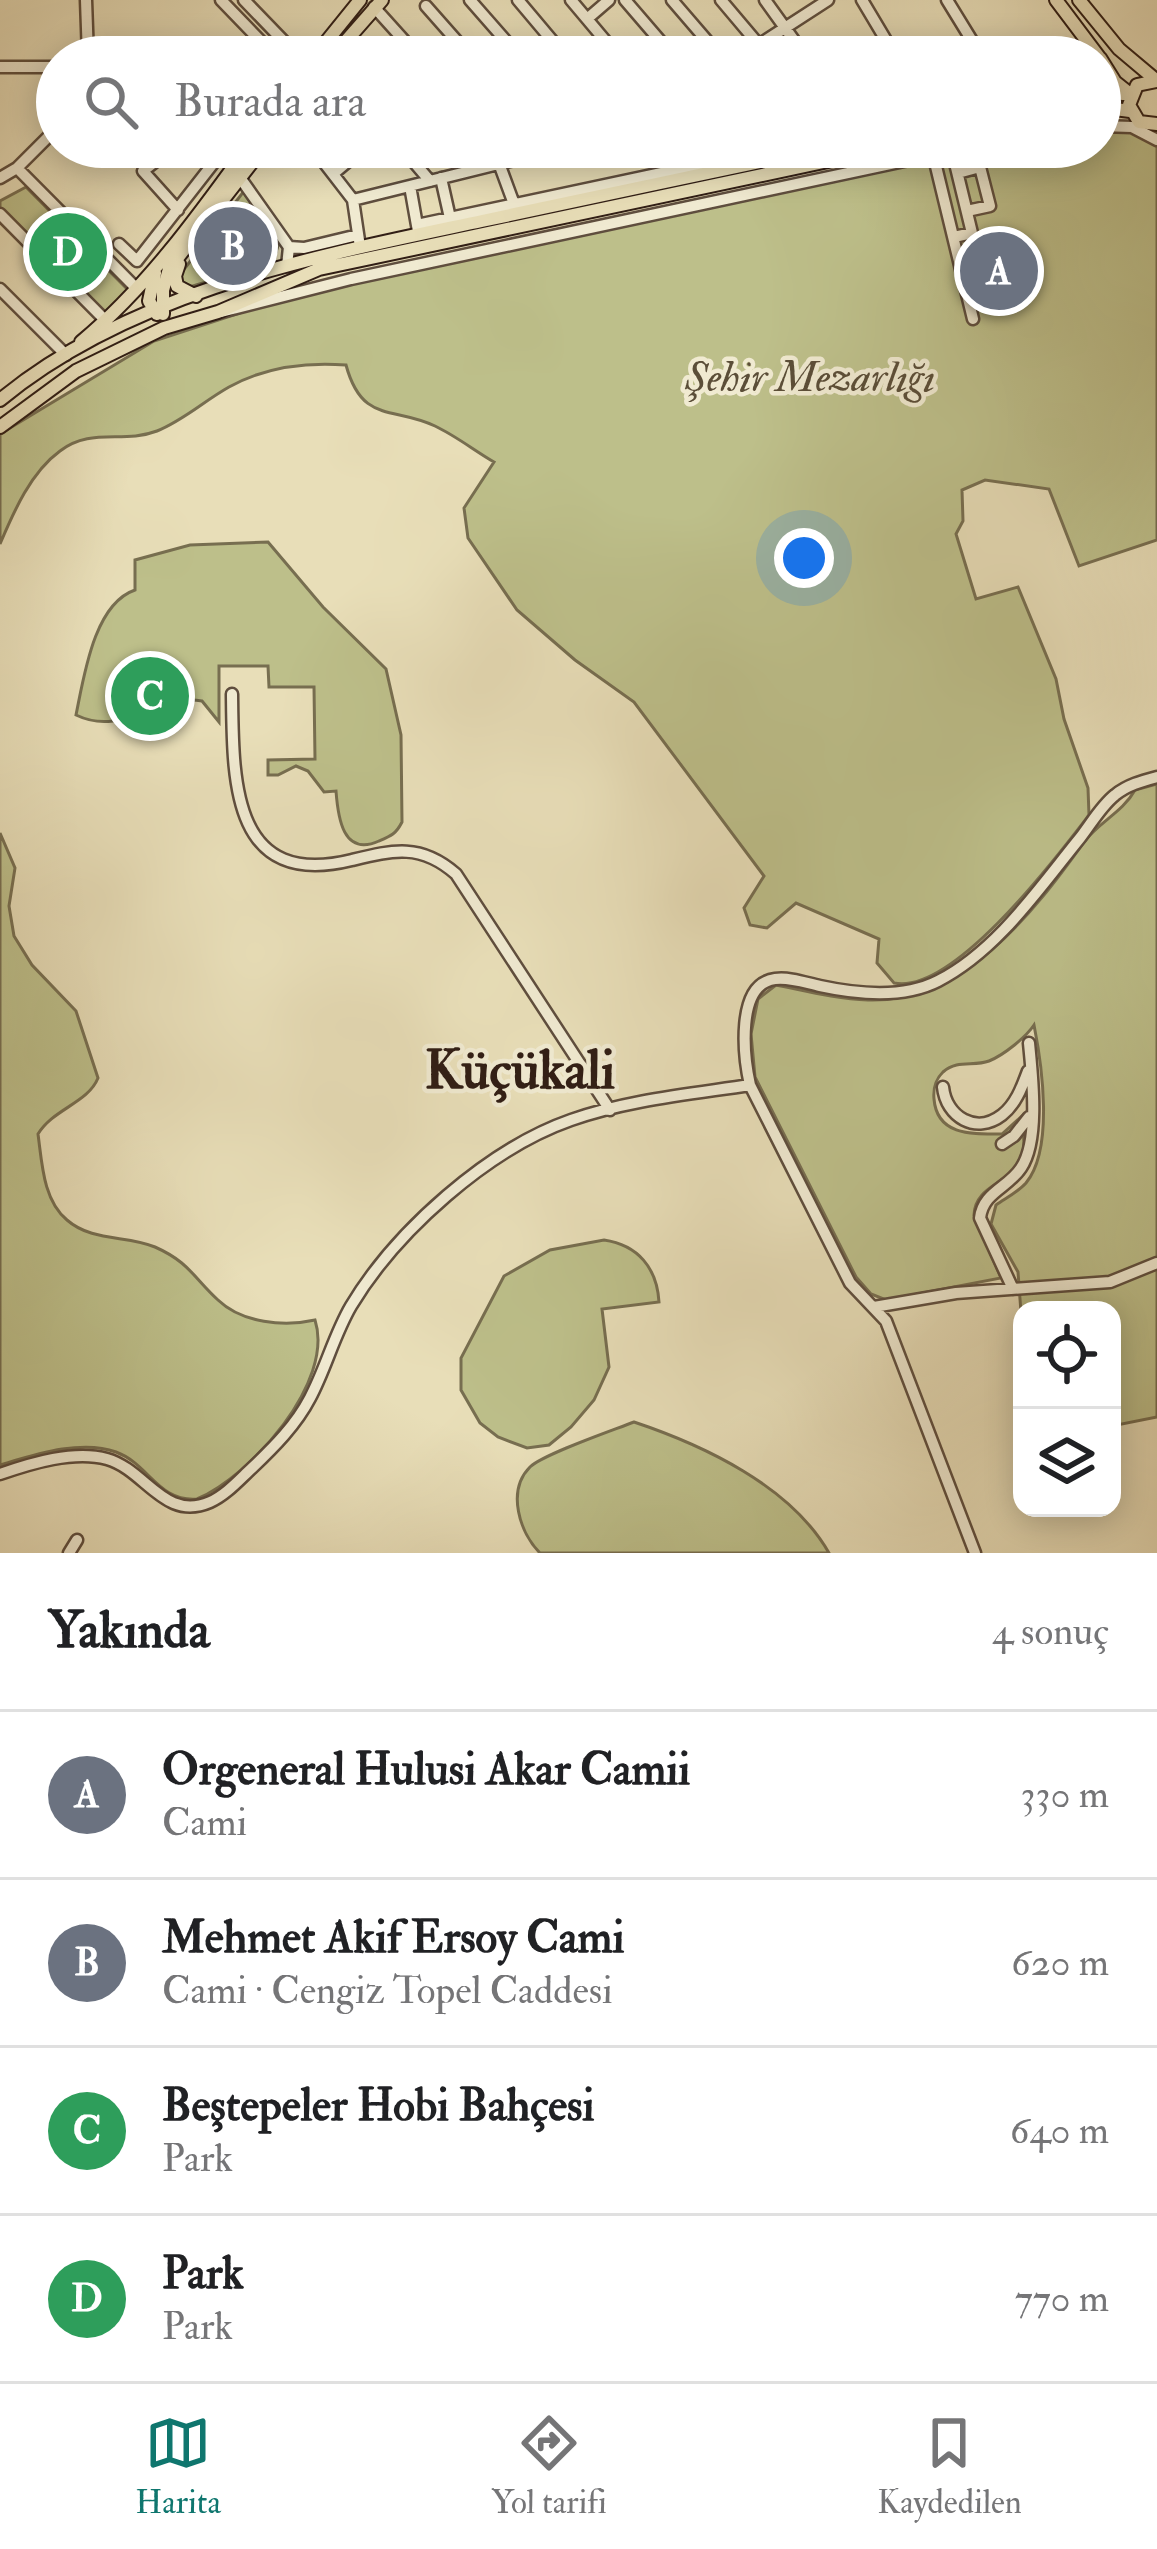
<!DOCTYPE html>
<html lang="tr">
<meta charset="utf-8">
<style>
:root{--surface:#fff;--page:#f2f2f2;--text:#202124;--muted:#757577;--line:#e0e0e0;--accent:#0f766e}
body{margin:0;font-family:"IM FELL Double Pica",serif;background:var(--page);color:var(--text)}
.controls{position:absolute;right:36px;bottom:36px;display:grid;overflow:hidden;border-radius:24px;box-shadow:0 6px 30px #0003}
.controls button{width:108px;height:108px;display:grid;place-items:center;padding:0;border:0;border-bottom:3px solid var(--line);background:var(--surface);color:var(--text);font:60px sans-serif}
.you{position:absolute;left:804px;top:558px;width:42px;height:42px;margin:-30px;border:9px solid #fff;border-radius:50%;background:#1a73e8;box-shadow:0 0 0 18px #1a73e833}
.badge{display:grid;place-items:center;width:78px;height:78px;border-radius:50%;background:var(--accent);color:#fff;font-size:39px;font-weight:700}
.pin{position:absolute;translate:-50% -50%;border:6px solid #fff;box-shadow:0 3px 12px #0006}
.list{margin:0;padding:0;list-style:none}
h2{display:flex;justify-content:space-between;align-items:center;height:156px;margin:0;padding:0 48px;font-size:51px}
h2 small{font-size:39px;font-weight:400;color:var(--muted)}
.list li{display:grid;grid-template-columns:78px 1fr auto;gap:36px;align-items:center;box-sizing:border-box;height:168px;padding:0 48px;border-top:3px solid var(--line)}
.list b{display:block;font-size:45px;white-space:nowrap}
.list p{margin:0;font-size:39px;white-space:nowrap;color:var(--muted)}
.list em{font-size:39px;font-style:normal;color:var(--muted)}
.icon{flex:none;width:66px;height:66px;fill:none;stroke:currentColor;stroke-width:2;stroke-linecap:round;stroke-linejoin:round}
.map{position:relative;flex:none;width:1157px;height:1553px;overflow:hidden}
.search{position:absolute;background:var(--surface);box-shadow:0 6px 30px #0003;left:36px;right:36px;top:36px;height:132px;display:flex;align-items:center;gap:30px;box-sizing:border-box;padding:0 42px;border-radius:66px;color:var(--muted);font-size:45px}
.sheet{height:828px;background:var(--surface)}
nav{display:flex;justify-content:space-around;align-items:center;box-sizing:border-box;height:168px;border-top:3px solid var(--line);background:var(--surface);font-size:33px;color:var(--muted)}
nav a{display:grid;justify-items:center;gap:6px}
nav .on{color:var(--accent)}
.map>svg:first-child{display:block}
.green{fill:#bdbf8a;stroke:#776e50;stroke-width:3}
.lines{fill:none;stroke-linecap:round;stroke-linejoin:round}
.minor-casing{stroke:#5f4e3e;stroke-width:15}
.major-casing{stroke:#311e15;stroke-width:16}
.minor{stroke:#f0ead1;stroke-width:10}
.major{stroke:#e8deb8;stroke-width:12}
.labels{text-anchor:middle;stroke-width:9;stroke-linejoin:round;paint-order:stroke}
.park-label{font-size:42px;font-style:italic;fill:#5b4e38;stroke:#f0ead1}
.district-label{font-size:54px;font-weight:bold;fill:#311e15;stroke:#f0ead1}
</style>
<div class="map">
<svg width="1157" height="1553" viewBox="0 0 1157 1553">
<rect width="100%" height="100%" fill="#e8deb8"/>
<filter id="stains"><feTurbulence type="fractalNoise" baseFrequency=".00167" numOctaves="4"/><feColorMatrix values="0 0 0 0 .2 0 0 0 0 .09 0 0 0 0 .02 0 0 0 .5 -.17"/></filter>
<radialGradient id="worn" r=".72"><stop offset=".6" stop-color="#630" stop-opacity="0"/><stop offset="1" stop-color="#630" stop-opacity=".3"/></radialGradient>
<!-- green -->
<path class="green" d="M1106,123l42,15 9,8v394l-78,26 -30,-77 -64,-9 -23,10 1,31 -7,13 20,65 42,-12 38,92 8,40 24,69 1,27c-33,43 -136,180 -195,168l-17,-20 2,-24 -83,-36 -29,25 -17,-3 -6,-17 20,-32 -130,-174 -59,-42 -58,-50 -49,-72 -4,-30 30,-46c-19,-11 -38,-26 -59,-36 -42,-20 -73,-2 -89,-61 -40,-3 -81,2 -117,22 -25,14 -45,33 -72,44 -34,13 -66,-4 -97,20 -29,21 -46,60 -60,93v-110l154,-93 156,-51 664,-143h126v-23z
M26,187l109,110 -23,23 -112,-112v-7z
M244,191l35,52 -5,15 -56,12 2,8 -34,10 -6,-10 2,-6z
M268,542l55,65 63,62 15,66 1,87c-6,12 -11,14 -23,19 -36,16 -41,-23 -43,-50l-12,1 -16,-21 -12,-5 -18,9h-10v-15l47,-1 -1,-72h-45l-1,-21h-49v56l-17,-21c-47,-8 -78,37 -126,14 8,-39 18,-111 59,-125v-30l55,-15z
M1157,784v633l-45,9v-116h-90v16l-4,-54 -27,-48 5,-19c10,-7 22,-13 30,-22 28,-34 16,-118 8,-158 -8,12 -30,30 -45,36 -16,6 -31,-2 -46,11 -8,8 -10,16 -9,27 3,38 41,35 68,35l20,-18c1,13 4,28 0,40 -9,28 -47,28 -48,59l27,63 -115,22 -15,-6 -15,-17 -101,-200 -4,-43 7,-35 18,-14c30,6 61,14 92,15 96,3 165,-87 216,-158 15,-20 39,-30 51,-52z
M0,833l15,35 -6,38 5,30 18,29 44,46 22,67c-10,25 -45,31 -60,56 4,29 5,66 29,86 25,22 60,15 88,27 34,15 39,31 63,53 24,23 66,27 97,20 20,62 -64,156 -118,179 -39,3 -48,-35 -81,-47 -35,-13 -82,3 -116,13z
M604,1240c34,5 53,28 55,62l-57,7 7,58 -15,33 -23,27 -22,18 -22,3 -29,-11 -18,-14 -19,-33v-32l43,-82 46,-26z
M634,1422c69,23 157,64 195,131h-289c-20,-20 -34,-62 -10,-86 14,-13 81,-36 104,-45z"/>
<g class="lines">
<defs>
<path id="minor" d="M86,0l2,57
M221,0l55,57
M244,0l55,57
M470,0l50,57
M518,0l48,57
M571,0l48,57
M625,0l49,57
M672,0l49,57
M721,0l38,45
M765,0l41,57
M862,0l34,57
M947,0l35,57
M426,6l45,51
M374,7l45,50
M587,19l22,-19
M740,57l88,-57
M0,67h57
M1100,126l32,1 25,13
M174,147l-31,24 35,39
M312,147l41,53 7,47
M401,147l29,34
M493,147l21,57
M693,147l17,22
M952,151l20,82 -18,4
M933,154l40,165
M17,168l119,120
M958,173l22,-6 10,39 -23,5
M333,174l32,-27
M0,178l17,-10 40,-40
M441,178l9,40
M241,179l48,68 -2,19
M410,186l8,45
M353,200l214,-53
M0,214l106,107
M417,225l366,-78
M119,244l18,17 89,-114
M289,247l15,1 54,-13
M0,289l66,66
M221,312l130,-33 619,-132
M232,694c1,86 -1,196 120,166 41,-10 69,-17 104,14l154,236
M943,1087c3,30 33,48 59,28 14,-11 20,-28 26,-44
M1002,1144l12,-8 15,-19
M1013,1289l-33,-71c3,-26 28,-30 41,-50 19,-28 11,-93 8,-125
M874,1307l82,-14 154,-11 47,-19
M0,1474c32,-11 74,-24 107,-15 39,11 57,63 103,43 16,-7 30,-23 42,-34 22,-21 44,-43 58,-70 16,-30 24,-63 41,-92 45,-75 137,-157 220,-186 56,-20 120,-26 179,-35
M69,1553l8,-13
M975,1553l-89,-232 -36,-38 -100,-198c-6,-27 -15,-101 25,-106 15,-2 31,4 45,7 37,8 83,13 118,-5 59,-30 102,-94 142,-143 11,-14 21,-32 35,-43 12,-10 27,-14 42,-18"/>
<path id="major" d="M1056,0l43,57
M1079,0l40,49 38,32
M314,57l46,-57
M332,57l50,-57
M1100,58l15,24 15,12
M1156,81l-19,4 -8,20 10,17 18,2
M1100,91l23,3
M1100,107l30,4
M179,264l-4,12 2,10 19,10
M155,273l-6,28 8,13
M163,314v-24l6,-21 95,-122
M81,342c66,-55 117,-126 167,-195
M0,400c133,-110 318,-144 482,-179 116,-25 232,-49 348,-74
M0,427l76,-56 88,-43 54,-16 101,-43 575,-122"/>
</defs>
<!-- minor casing -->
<use href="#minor" class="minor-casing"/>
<!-- major casing -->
<use href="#major" class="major-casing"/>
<!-- minor -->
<use href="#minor" class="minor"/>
<!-- major -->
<use href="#major" class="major"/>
</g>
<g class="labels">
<!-- park labels -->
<g class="park-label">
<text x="810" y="391">Şehir Mezarlığı</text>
</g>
<!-- district labels -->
<g class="district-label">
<text x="520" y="1088">Küçükali</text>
</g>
</g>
<rect width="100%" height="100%" filter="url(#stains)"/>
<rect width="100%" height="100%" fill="url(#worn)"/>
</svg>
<div class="controls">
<button><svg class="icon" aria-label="locate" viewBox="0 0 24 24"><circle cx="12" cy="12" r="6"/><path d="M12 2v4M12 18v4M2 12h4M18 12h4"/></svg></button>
<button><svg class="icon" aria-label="layers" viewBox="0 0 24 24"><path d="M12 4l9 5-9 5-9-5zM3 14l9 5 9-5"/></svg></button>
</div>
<div class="you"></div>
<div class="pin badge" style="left:999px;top:271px;background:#6b7280">A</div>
<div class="pin badge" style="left:233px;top:246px;background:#6b7280">B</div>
<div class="pin badge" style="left:150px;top:696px;background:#2e9e5b">C</div>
<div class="pin badge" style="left:68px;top:252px;background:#2e9e5b">D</div>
<div class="search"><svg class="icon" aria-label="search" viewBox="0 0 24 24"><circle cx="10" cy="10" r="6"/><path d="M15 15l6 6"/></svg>Burada ara</div>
</div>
<section class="sheet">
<h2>Yakında<small>4 sonuç</small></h2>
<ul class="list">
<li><span class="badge" style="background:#6b7280">A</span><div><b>Orgeneral Hulusi Akar Camii</b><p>Cami</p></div><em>330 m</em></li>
<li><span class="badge" style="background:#6b7280">B</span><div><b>Mehmet Akif Ersoy Cami</b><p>Cami · Cengiz Topel Caddesi</p></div><em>620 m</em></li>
<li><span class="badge" style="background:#2e9e5b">C</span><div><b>Beştepeler Hobi Bahçesi</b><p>Park</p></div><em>640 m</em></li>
<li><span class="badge" style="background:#2e9e5b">D</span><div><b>Park</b><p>Park</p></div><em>770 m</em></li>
</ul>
</section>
<nav>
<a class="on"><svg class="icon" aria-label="map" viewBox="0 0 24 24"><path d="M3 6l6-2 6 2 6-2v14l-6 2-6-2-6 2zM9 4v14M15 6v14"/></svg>Harita</a>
<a><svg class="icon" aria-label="directions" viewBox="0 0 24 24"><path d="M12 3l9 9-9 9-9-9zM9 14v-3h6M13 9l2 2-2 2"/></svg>Yol tarifi</a>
<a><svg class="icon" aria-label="saved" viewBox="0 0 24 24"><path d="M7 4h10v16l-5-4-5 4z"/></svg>Kaydedilen</a>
</nav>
